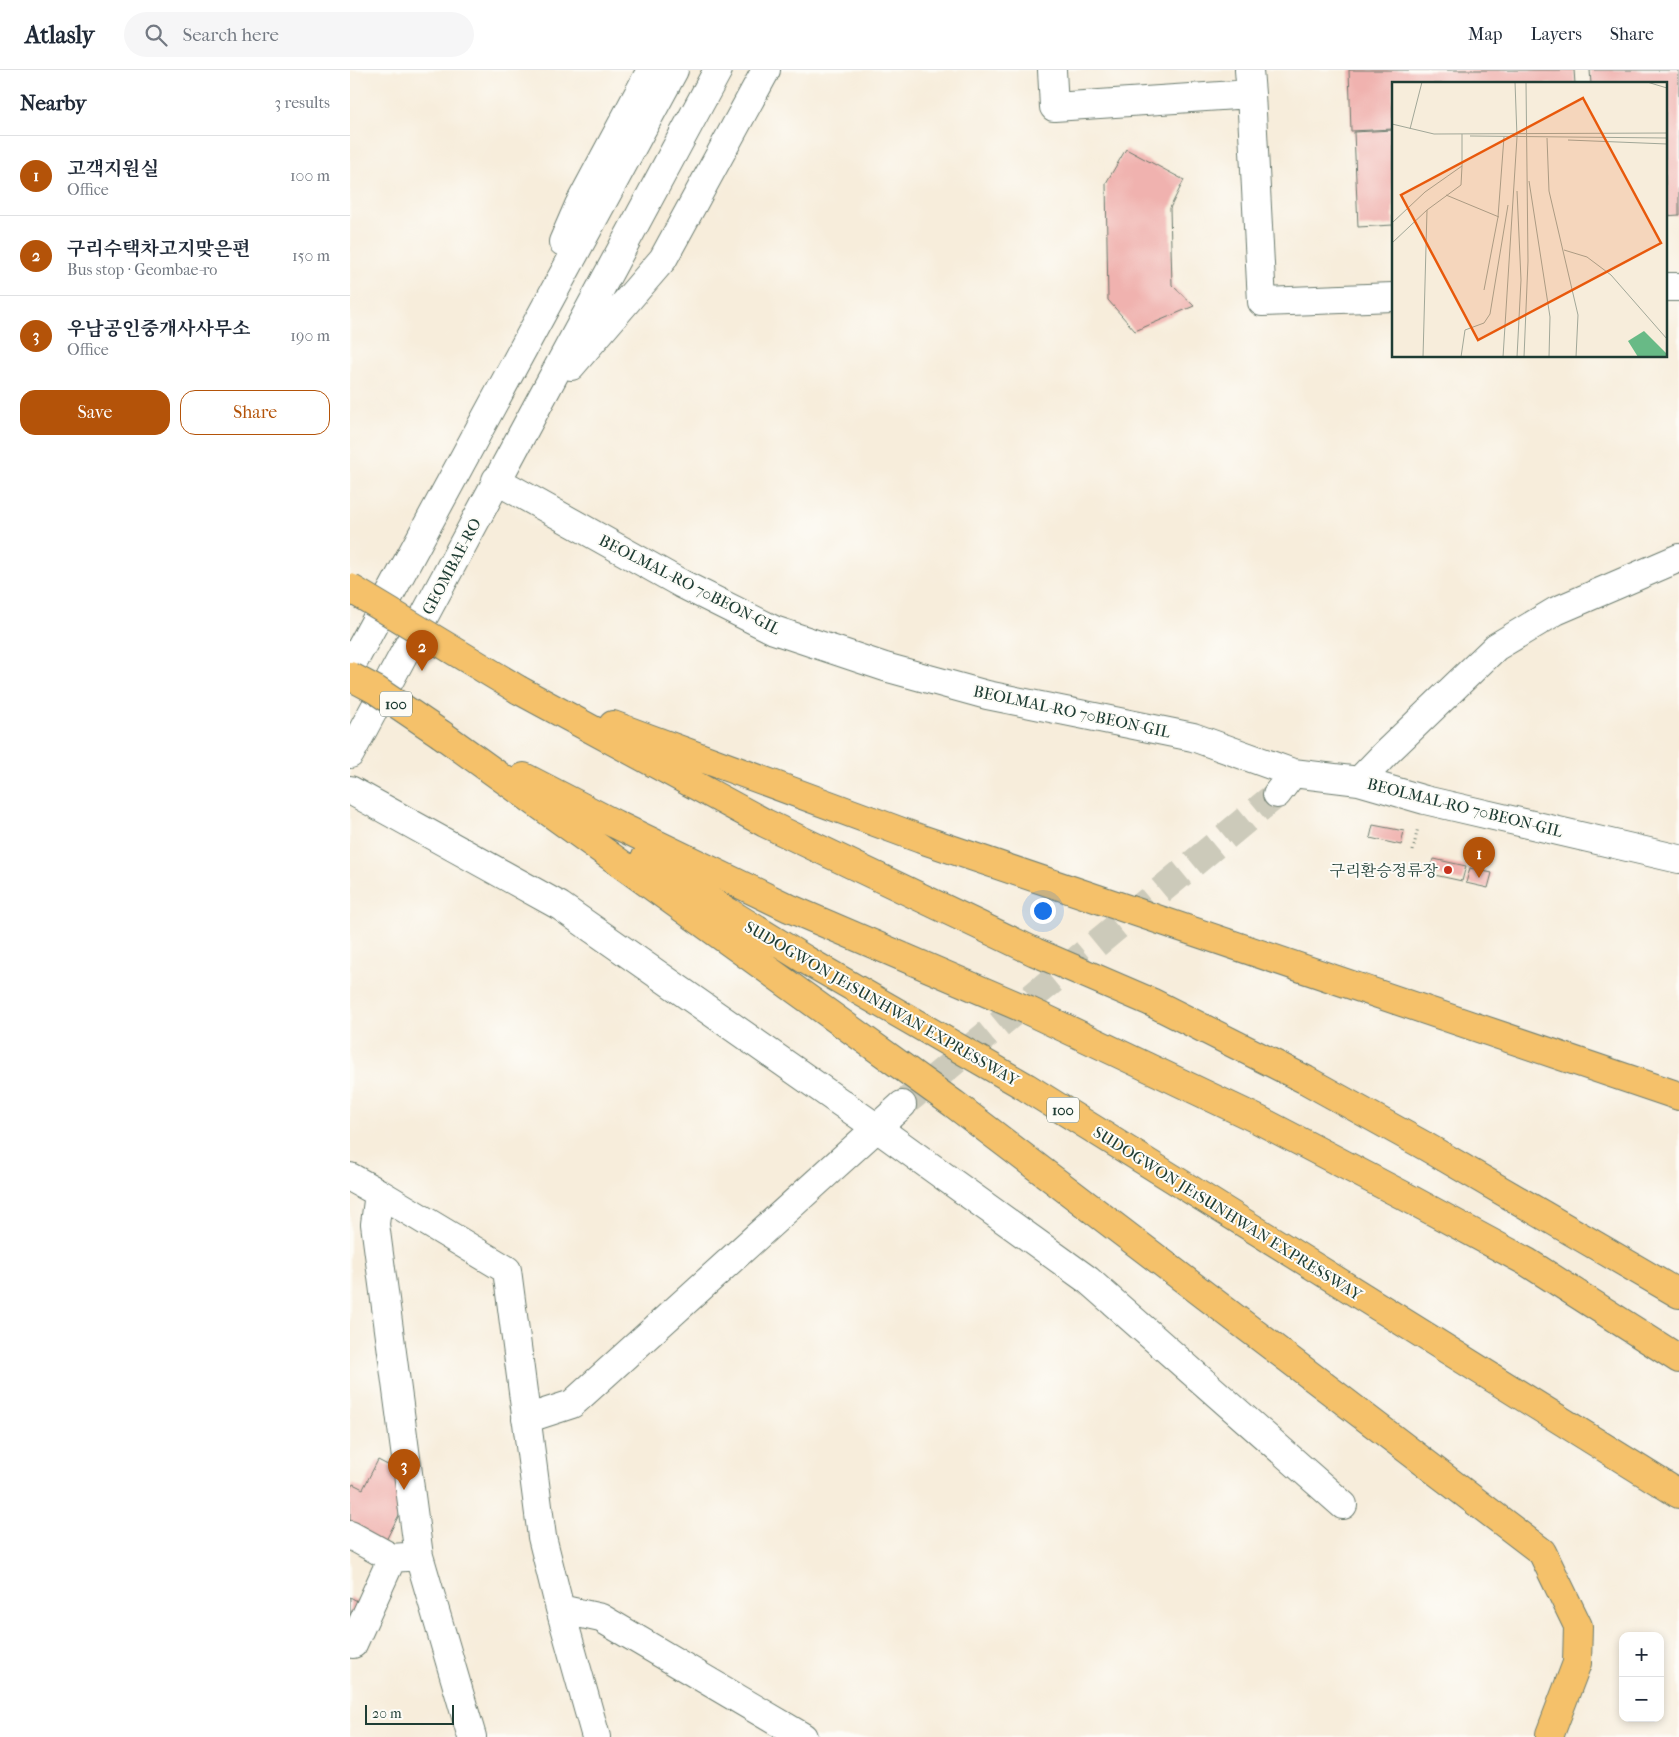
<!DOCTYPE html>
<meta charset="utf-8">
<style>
:root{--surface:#fff;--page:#f6f6f7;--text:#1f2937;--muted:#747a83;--line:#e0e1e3;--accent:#b45309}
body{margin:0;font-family:"IM FELL French Canon","Noto Serif KR",serif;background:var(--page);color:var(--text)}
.controls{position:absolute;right:15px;bottom:15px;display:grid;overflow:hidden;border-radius:10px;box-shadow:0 2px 8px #0003}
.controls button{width:45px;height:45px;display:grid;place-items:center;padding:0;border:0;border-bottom:1px solid var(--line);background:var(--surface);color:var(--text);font:25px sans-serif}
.scale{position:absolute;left:15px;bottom:12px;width:89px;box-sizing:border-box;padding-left:5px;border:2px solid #1f3d34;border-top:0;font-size:14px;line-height:18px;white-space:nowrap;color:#1f3d34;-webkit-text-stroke:4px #fdfcf7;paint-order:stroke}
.you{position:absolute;left:692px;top:840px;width:18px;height:18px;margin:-12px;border:4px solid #fff;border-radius:50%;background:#1a73e8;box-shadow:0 0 0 8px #1a73e833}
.badge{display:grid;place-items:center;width:32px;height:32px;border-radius:50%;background:var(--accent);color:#fff;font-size:16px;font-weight:700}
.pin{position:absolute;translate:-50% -41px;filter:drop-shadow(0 1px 2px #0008)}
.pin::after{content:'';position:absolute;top:26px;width:18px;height:15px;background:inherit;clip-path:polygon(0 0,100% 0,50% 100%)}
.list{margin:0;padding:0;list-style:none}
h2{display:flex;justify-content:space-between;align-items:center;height:65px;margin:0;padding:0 20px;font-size:21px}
h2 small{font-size:16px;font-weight:400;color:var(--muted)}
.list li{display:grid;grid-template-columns:32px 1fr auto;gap:15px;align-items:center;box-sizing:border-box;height:80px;padding:0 20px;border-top:1px solid var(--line)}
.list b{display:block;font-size:19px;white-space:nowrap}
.list p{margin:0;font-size:16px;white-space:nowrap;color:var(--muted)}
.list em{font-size:16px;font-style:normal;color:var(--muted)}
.actions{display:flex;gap:10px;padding:15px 20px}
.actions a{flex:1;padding:11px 0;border:1px solid var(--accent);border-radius:15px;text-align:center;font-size:18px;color:var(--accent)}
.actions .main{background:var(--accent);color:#fff}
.icon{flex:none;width:28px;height:28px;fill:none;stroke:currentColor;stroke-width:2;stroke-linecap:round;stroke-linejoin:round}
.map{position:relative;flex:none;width:1329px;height:1667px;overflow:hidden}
header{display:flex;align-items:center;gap:30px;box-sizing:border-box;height:70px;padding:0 25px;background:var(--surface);border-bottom:1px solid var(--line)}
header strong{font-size:24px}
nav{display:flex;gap:28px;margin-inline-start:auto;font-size:18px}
.search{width:350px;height:45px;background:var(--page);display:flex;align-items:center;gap:12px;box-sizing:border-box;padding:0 18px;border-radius:28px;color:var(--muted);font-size:19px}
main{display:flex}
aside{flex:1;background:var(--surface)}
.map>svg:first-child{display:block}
.building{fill:#f0b2af}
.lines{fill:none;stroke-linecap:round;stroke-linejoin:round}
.minor-tunnel{stroke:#cccaba;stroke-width:28;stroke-dasharray:28 14;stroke-linecap:butt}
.minor-casing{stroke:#6b7b6e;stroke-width:30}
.highway-casing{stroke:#6b7b6e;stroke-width:30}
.path{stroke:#6b7b6e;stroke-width:3;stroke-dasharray:1 4;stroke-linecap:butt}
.minor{stroke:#fff;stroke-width:28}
.highway{stroke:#f5c16b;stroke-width:28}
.highway-bridge-casing{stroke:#6b7b6e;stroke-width:30;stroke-linecap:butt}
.highway-bridge{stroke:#f5c16b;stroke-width:28}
.poi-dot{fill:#c8321e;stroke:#fdfcf7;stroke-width:2}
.labels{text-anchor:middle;stroke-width:4;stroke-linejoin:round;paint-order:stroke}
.shield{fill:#fdfcf7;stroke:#62766e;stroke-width:1}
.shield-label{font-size:15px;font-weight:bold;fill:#1f3d34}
.street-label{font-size:16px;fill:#1f3d34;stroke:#fdfcf7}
.poi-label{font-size:16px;fill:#1f3d34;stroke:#fdfcf7;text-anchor:end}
.inset-road{fill:none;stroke:#a1a798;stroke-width:1}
.view{fill:#e8590c;fill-opacity:0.15;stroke:#e8590c;stroke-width:2.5}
.inset-edge{fill:none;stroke:#1f3d34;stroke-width:2.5}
</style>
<header>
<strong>Atlasly</strong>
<div class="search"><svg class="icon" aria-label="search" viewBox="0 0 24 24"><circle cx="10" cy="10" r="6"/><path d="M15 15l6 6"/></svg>Search here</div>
<nav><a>Map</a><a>Layers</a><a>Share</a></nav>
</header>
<main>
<aside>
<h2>Nearby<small>3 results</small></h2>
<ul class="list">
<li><span class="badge">1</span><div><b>고객지원실</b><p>Office</p></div><em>100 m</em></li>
<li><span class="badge">2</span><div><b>구리수택차고지맞은편</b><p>Bus stop · Geombae-ro</p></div><em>150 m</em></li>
<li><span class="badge">3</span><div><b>우남공인중개사사무소</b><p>Office</p></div><em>190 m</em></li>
</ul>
<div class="actions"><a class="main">Save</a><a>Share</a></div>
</aside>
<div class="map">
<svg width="1329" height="1667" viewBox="0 0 1329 1667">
<rect width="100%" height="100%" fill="#fdfcf7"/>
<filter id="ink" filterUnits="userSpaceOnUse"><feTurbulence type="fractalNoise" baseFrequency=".02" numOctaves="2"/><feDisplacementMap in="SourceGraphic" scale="10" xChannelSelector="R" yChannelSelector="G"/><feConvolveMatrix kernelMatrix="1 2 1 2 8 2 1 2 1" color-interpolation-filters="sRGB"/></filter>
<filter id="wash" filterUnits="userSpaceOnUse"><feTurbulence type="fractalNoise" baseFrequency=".0096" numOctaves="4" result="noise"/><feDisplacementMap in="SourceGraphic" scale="20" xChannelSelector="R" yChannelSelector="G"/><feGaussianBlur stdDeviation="1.12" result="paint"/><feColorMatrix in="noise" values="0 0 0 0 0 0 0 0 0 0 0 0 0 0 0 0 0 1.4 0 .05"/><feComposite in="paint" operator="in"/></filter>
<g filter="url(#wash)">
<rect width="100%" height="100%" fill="#f7eddb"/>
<g id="blocks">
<!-- building -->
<path class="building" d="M999,0h225l1,14h-182v45l-42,2z
M1240,0h89v145l-14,1v-132h-74z
M1043,60v95l-35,2 -4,-95z
M776,79l58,31 -14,28 2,77 22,21 -59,25 -27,-31 -2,-117z
M1023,755l31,6 -3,14 -31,-7z
M1084,789l32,7 -4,15 -32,-7z
M1120,798l22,5 -4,15 -22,-5z
M28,1390l39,20 -34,66 -33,-17v-40l3,-5 10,5z
M0,1527l13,7 -13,25z"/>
</g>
</g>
<g filter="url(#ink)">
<use href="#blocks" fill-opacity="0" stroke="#6b7b6e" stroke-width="1"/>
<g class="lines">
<!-- minor-tunnel -->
<path class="minor-tunnel" d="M552,1035l375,-311"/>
<defs>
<path id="minor" d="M702,0l2,37 197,-13 -2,-24
M901,24l11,208 131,-5
M213,172l16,-37 72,-135
M1315,217h14
M221,296l92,-107 103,-189
M146,410l186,104 92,46 111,37 102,28 206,42 100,36 66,8 66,19 254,59
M0,598l324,-598
M0,684l368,-684
M1009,711l28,-29 109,-105 60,-36 123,-53
M0,720l210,116 317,222 211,152 255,225
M927,724l16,-21
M0,1107l29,16 -4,31 44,332 53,181
M29,1123l128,77 35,267 18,72
M176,1349l46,-15 330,-299
M0,1465l42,23
M3,1574l39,-86 27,-2
M246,1667l-36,-128 41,9 202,119"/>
<path id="highway" d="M169,620l246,133 270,129 116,50 155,78 119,66 254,148
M263,655l308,114 758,257
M91,664l513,370 588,448 36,74 -1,37 -27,71v3
M174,707l91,47 174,84 238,102 232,110 153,80 115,62 152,97
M294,790l162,100 220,127 653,407"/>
</defs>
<!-- minor casing -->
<use href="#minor" class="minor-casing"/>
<!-- highway casing -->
<use href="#highway" class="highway-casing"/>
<!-- path -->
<path class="path" d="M1063,781l5,-24"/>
<!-- minor -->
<use href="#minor" class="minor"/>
<!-- highway -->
<use href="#highway" class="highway"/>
<defs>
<path id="highway-bridge" d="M0,518l169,102
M0,606l26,14 65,44"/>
</defs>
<!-- highway-bridge casing -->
<use href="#highway-bridge" class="highway-bridge-casing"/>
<!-- highway-bridge -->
<use href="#highway-bridge" class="highway-bridge"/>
</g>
</g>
<!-- markers -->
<circle class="poi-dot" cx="1098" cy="800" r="5"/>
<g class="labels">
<!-- shield labels -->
<g class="shield">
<rect x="30" y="621.5" width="32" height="25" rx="4"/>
<rect x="697" y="1027.5" width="32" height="25" rx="4"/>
</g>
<g class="shield-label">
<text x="46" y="639">100</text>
<text x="713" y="1045">100</text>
</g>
<!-- street labels -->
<g class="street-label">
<text transform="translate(101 496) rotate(-62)" y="6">GEOMBAE-RO</text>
<text transform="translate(340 514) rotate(27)" y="6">BEOLMAL-RO 70BEON-GIL</text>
<text transform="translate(722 641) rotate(12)" y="6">BEOLMAL-RO 70BEON-GIL</text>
<text transform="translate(1115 737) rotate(14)" y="6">BEOLMAL-RO 70BEON-GIL</text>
<text transform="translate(532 933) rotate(30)" y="6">SUDOGWON JE1SUNHWAN EXPRESSWAY</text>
<text transform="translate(878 1143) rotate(32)" y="6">SUDOGWON JE1SUNHWAN EXPRESSWAY</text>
</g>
<!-- poi labels -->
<g class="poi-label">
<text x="1088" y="806">구리환승정류장</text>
</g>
</g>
<!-- overview -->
<g transform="translate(1042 12)">
<rect width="275" height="275" fill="#f7eddb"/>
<path d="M252,249l23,23v3h-29l-10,-16z" fill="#68ba86"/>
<path class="inset-road" d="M255,0l20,6M0,42l42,10 233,-1M18,47l12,-47M78,54l197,2M155,56l2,53 29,124 -2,42M176,58l99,4M137,99l21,136 -1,40M54,113l53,22M35,128l34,-25 1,-19M0,141l33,-31 37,-26v-32M0,161l35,-33 -4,147M172,168l23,7 24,18 56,64M92,208l14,-73 6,-80M69,275l4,-27 19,-7 6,-9 18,-109M111,275l14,-220 -2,-55M125,275l4,-77 -4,-89M132,275l4,-96 -2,-179"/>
<path class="view" d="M191,16l78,145 -183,97 -77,-145z"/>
<rect width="275" height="275" class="inset-edge"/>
</g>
</svg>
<div class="controls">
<button>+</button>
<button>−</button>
</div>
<div class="scale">20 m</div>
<div class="you"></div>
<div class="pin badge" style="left:1129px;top:808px">1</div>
<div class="pin badge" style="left:72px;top:601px">2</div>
<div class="pin badge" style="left:54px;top:1420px">3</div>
</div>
</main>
